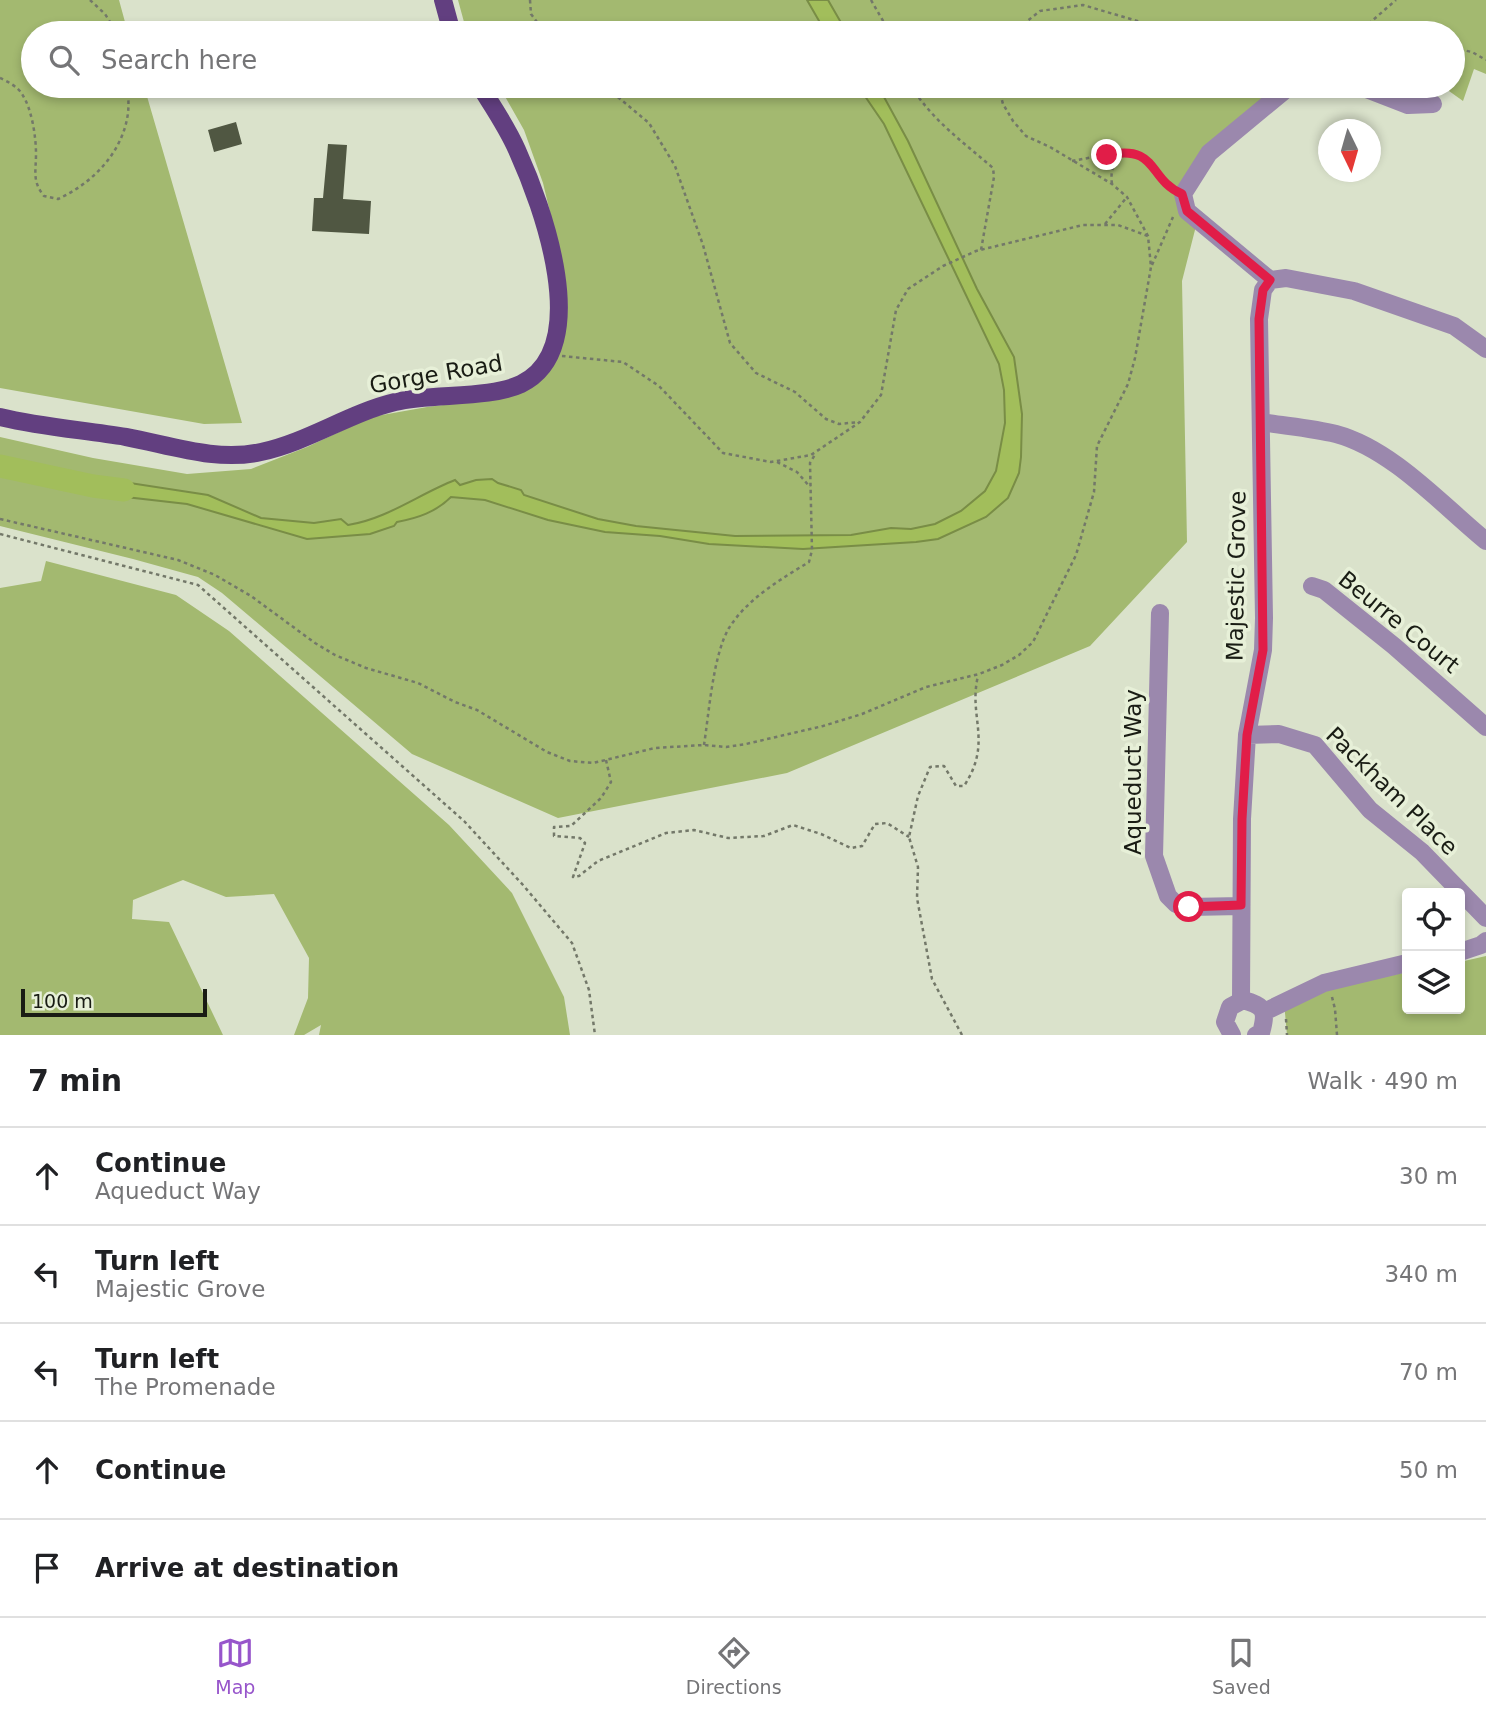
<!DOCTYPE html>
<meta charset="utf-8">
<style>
:root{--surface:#fff;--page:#f2f2f2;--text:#202124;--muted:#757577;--line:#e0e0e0;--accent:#9755cb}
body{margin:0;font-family:"DejaVu Sans",sans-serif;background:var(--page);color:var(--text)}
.controls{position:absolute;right:21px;bottom:21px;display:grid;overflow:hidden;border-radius:7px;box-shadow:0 4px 10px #0003}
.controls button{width:63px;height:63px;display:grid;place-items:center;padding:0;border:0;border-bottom:2px solid var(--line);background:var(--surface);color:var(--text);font:35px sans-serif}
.compass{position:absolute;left:1318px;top:119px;width:63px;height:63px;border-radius:50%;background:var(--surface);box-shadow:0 4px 10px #0003;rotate:175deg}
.scale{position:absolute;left:21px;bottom:18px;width:186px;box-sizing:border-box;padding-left:7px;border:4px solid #191c14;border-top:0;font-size:19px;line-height:24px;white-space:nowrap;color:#191c14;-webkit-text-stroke:5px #e7f0d8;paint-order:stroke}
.stop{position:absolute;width:21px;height:21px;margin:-16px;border:5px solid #e11d48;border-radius:50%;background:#fff}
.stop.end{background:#e11d48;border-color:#fff;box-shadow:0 2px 7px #0008}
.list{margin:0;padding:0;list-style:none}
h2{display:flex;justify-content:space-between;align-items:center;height:91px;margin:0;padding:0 28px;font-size:30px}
h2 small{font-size:23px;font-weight:400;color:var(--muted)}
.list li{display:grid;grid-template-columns:46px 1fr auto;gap:21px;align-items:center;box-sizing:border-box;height:98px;padding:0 28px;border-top:2px solid var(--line)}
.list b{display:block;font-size:26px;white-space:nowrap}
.list p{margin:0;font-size:23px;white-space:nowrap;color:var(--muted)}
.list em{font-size:23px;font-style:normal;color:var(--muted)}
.icon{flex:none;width:38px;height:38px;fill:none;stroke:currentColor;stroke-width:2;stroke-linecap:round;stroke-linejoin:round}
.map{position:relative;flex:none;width:1486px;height:1035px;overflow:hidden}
.search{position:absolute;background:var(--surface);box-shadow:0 4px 10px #0003;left:21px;right:21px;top:21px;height:77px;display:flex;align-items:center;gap:18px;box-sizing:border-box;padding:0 24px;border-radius:38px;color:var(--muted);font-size:26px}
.sheet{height:581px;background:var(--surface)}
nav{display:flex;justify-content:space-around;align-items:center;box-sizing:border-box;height:98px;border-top:2px solid var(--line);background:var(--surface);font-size:19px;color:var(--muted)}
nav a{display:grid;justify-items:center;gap:4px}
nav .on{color:var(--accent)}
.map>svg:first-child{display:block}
.green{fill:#a3b970}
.water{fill:#a2be5b;stroke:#798d46;stroke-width:2}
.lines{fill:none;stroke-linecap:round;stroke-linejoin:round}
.river{stroke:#a2be5b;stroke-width:23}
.building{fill:#505742}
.path{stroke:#737869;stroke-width:2.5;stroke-dasharray:3.5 3.5;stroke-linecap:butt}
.minor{stroke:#9b88ad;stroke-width:18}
.major{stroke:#623f80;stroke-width:18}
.route{stroke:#e11d48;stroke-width:9}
.labels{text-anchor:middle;stroke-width:7;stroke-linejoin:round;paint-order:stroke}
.street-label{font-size:23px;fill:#191c14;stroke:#e7f0d8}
</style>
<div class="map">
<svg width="1486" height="1035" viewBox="0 0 1486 1035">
<rect width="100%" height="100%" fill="#dae2cb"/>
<!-- green -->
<path class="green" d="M0,0h119l9,33h-95v53h111l98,337 -38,1 -204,-36z
M458,0h1028v74l-12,-5 -11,32 -21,-15h11v-53h-986z
M499,86h780l-101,100 18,40 -14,55 5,261 -97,104 -303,127 -229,45 -146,-64 -190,-161 -24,-16 -65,-18 -133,-33v-89l93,21 94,16 64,-5 56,-22 64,-30 56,-10 49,-6 64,-26 22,-113 -19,-79 -19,-53z
M46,561l130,34 53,36 220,194 63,68 52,104 6,38h-251l2,-10 -17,10h-10l14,-37 1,-40 -35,-64 -48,3 -43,-17 -50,20 -1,19 37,3 54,113h-223v-447l41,-7z
M1486,956v79h-199l-3,-33 16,-8 107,-22v37h53v-47z"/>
<!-- water -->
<path class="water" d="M807,0h21l19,33h-21z
M858,86h20l30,55 69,148 37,68 8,57 -1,43 -2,16 -11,25 -22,19 -48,22 -22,3 -113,7 -94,-5 -49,-8 -55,-4 -57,-12 -63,-20 -34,-3c-15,15 -33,21 -54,25l-3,4 -24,8 -63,5 -120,-35 -105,-12 22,-13 104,16 53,23 53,5 27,-4 7,6c39,-6 71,-31 107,-45l5,5 16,-5 16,-1 6,4 23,7 3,5 74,24 38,7 99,10 116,-1 40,-7 20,1 24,-5 26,-13 24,-20 11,-20 9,-48 -1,-33 -5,-26 -115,-240z"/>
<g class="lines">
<!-- river -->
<path class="river" d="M0,466l93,20 31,4"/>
</g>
<!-- building -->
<path class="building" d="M236,122l6,22 -28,8 -6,-22z
M328,144l19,1 -4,54 28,2 -2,33 -57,-3 2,-33h9z"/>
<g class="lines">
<!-- path -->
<path class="path" d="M90,0l15,14 12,19
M530,0l1,14 14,19
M871,0l19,33
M1012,33l28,-22 43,-6 95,28
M1358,33l38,-33
M1453,48l19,4 14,8
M0,78c7,3 18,9 22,16 10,15 14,43 14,60 0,18 -4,27 8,42l14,3c35,-16 65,-47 70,-86 1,-9 0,-18 0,-27
M600,86l19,12 30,25 26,43 28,79 27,98 26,30 39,19 31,27 13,5 20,-2
M911,86c21,34 52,56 82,82l1,9 -13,73
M1072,161l53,-10 21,7 24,31
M1112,184c-2,-15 2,-22 13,-33
M1105,224l22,-27
M1152,265l21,-48
M562,356l61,6 36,24 64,67 48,9 40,-7 49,-33 21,-27 15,-85 12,-21 35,-23 33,-15 107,-26h35l30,11
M777,462l20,10 13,15
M0,519l178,41 37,15 36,21 64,47 20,12 31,13 52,15 37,19 22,8 70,42 23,9 23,2 62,-15 49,-3 22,2 20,-3 77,-18 39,-12 64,-27 53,-13 23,-9 17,-10 14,-13 43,-87 18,-63 3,-46 31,-62 7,-26 16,-91 -3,-31 -21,-39 -15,-13 -62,-37 -24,-11 -13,-15 -10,-17 -5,-18
M0,534l198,51 266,236 59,64 49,58 17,47 6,45
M704,745c5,-32 9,-90 25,-117 18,-29 52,-49 80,-66l3,-12 -2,-87 6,-10
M606,760l5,22 -10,16 -30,28 -17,1v9l26,2 5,5 -12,34 6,-1 19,-15 68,-28 28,-3 34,8 36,-2 29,-11 28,9 30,14 11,-2 13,-22 12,-1 22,14
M1332,997l3,12 2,26
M1286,1019l1,16
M962,1035l-30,-56 -15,-81 1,-31 -9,-30 9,-41 12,-29 14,-1 12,20h8c29,-44 4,-69 14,-110"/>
<!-- minor -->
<path class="minor" d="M1290,86l-81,67 -26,41 4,17 83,69 16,-2 68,13 100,35 32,23
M1359,86l49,19 25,-1
M1261,422c24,4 51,6 75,12 56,15 106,71 150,107
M1312,586l12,4 70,56 92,81
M1160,613l-6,243 14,40 8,8 13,3 52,-1
M1247,735l32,-1 36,11 55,65 52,42 64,66
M1460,952l21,-7 5,-4
M1241,1000l1,-181 5,-84 16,-85 1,-32 -5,-299 4,-29 7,-10
M1264,1012l60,-29 83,-20
M1232,1035l-7,-13 5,-15 13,-7c22,6 24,11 18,33l-5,2"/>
<!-- major -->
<path class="major" d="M443,0l9,33
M0,417c41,10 84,13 126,20 44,8 90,25 135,15 47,-10 88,-39 134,-50 38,-9 94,-3 126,-18 74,-36 21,-179 -4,-234 -10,-23 -24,-43 -37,-64"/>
</g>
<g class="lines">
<!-- route -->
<path class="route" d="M1107,155c52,-11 40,24 75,39l5,17 83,69 -7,10 -4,29 4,331 -16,85 -5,84 -1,86 -52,2"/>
</g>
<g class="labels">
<!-- street labels -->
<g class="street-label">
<text transform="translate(436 374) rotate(-10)" y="8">Gorge Road</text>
<text transform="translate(1236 576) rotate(-89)" y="8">Majestic Grove</text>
<text transform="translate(1399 622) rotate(39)" y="8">Beurre Court</text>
<text transform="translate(1133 772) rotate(-90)" y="8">Aqueduct Way</text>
<text transform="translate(1392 791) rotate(44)" y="8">Packham Place</text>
</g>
</g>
</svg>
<div class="controls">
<button><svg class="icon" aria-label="locate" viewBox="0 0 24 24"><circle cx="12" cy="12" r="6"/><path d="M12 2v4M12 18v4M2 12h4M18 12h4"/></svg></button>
<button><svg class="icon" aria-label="layers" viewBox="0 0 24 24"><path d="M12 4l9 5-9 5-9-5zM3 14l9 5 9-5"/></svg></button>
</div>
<svg class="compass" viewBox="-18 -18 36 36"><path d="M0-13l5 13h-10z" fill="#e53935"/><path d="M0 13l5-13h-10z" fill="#757577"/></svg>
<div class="scale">100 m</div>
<div class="stop" style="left:1189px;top:907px"></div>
<div class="stop end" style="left:1107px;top:155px"></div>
<div class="search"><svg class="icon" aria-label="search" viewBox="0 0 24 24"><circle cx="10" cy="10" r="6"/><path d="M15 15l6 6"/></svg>Search here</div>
</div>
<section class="sheet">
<h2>7 min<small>Walk · 490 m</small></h2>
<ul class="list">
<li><svg class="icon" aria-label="ahead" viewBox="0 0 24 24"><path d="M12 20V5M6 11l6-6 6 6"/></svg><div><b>Continue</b><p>Aqueduct Way</p></div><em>30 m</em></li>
<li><svg class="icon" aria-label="left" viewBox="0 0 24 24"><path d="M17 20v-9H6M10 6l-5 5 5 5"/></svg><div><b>Turn left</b><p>Majestic Grove</p></div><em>340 m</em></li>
<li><svg class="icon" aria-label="left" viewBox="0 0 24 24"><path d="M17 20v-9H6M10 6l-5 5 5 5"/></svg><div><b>Turn left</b><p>The Promenade</p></div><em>70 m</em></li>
<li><svg class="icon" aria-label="ahead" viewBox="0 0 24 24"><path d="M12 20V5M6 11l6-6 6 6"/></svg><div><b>Continue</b></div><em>50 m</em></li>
<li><svg class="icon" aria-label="arrive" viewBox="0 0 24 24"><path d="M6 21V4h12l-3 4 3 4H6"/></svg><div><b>Arrive at destination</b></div></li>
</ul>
</section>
<nav>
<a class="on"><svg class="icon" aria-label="map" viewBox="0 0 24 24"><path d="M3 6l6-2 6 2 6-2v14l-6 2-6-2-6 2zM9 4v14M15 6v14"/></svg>Map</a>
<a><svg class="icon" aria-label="directions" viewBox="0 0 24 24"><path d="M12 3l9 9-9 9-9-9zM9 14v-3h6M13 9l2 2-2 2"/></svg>Directions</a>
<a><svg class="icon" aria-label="saved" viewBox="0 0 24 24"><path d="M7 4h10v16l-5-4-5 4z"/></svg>Saved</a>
</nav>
